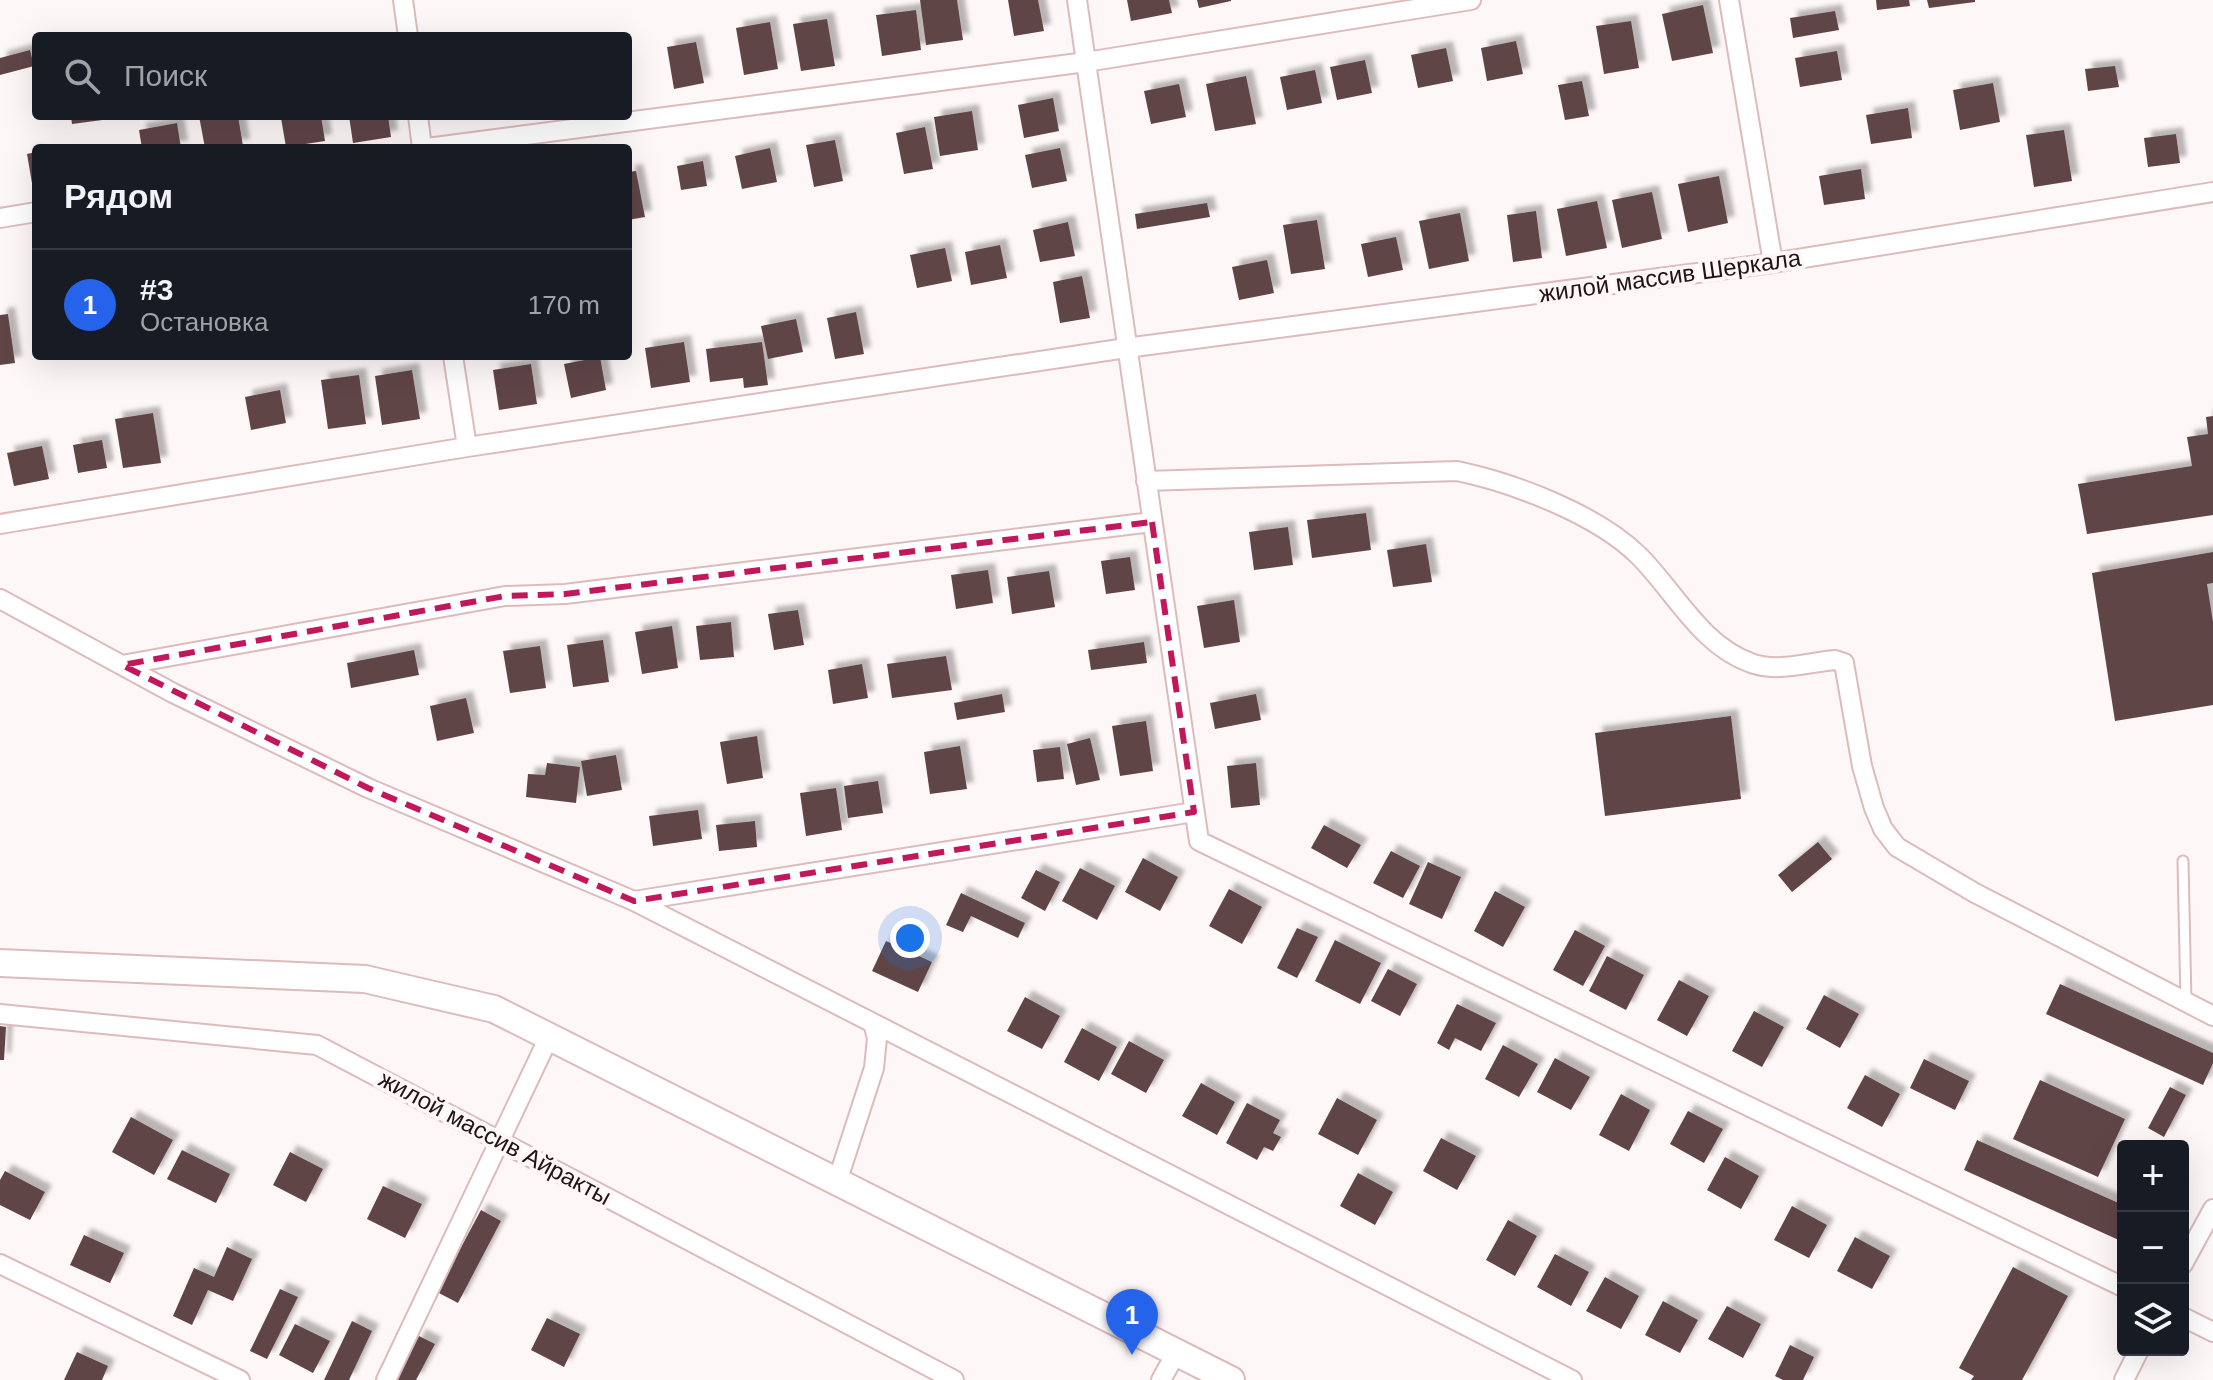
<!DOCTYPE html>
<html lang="ru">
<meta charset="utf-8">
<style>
:root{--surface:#171b24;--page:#242831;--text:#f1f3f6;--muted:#9ea1a6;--line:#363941;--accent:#2563eb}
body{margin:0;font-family:Helvetica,sans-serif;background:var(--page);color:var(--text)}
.controls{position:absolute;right:24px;bottom:24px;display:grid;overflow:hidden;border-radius:8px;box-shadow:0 8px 32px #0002}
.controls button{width:72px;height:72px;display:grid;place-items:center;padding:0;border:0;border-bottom:2px solid var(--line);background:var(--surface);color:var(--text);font:40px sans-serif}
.you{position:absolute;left:910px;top:938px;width:28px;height:28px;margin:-20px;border:6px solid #fff;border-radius:50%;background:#1a73e8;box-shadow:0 0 0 12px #1a73e833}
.badge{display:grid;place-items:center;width:52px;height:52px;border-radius:50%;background:var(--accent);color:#fff;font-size:26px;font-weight:700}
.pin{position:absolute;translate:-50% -66px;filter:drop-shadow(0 2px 4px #0008)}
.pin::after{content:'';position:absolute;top:42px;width:28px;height:24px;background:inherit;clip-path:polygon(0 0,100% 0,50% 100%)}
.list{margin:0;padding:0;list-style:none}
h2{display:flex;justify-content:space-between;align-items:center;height:104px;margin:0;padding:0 32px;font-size:34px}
h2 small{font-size:26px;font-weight:400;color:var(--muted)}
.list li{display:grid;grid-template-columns:52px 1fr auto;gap:24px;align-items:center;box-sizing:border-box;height:112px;padding:0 32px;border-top:2px solid var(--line)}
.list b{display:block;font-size:30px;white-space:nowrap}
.list p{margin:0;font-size:26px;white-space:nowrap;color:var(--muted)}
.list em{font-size:26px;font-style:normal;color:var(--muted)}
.icon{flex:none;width:44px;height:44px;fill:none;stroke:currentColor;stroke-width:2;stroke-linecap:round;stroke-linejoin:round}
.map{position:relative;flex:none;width:2213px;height:1380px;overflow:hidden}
.search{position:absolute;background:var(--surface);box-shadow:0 8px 32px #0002;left:32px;top:32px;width:600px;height:88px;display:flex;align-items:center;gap:20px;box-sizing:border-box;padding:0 28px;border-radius:8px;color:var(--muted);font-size:30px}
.panel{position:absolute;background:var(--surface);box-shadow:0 8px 32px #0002;left:32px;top:144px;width:600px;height:216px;border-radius:8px}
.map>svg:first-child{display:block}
.building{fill:#614547;filter:url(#shadow)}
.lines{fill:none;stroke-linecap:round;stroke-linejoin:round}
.service-casing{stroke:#ddbbbd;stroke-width:13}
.minor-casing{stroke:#ddbbbd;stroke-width:22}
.secondary-casing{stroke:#ddbbbd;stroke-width:30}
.service{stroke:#fff;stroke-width:9}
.minor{stroke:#fff;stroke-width:18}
.secondary{stroke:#fff;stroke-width:26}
.marked{fill:none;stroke:#c2185b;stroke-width:6;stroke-dasharray:16 10;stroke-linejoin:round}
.labels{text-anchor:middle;stroke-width:8;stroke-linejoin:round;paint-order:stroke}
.street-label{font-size:24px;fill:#201415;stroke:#fef7f7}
</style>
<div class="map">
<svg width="2213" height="1380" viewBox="0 0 2213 1380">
<defs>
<filter id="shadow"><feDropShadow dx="7" dy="-7" stdDeviation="2" flood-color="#0004"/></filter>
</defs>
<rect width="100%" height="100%" fill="#fef7f7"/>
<!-- building -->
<path class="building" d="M920,0h37l6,40 -37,5z
M1008,0h30l6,31 -30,5z
M1127,0h42l3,13 -41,8z
M1197,0h34v1l-32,7z
M1876,0h33l1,6 -33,4z
M1927,0h48v2l-46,6z
M1703,5l10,48 -41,8 -10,-47z
M916,10l5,40 -39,6 -6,-41z
M1835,11l4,19 -46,8 -3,-20z
M827,19l8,47 -34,5 -8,-47z
M1631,21l8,47 -35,6 -8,-48z
M770,22l8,47 -34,6 -8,-47z
M1516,41l7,33 -36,7 -6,-33z
M696,42l8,41 -30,6 -7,-42z
M1446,48l7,33 -35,7 -7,-33z
M30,50l4,16 -34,9v-17z
M1837,51l5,29 -42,7 -5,-29z
M1365,60l7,33 -35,7 -7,-33z
M2115,66l4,21 -31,4 -3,-22z
M1315,70l7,33 -35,7 -7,-33z
M1246,76l10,48 -41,7 -9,-47z
M1582,81l7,35 -24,4 -7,-35z
M1993,83l7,39 -40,8 -7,-40z
M1179,84l7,33 -35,7 -7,-33z
M1053,98l6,33 -35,7 -6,-33z
M1908,108l4,30 -41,6 -5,-29z
M972,111l6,39 -38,6 -6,-39z
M71,116h38l1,3 -38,5z
M199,116h39l5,30 -38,2z
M295,116h26l4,25 -39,6 -5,-29z
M349,116h39l3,21 -38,6z
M177,123l4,25h-39l-3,-18z
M925,127l8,42 -29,5 -8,-41z
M2064,130l8,51 -38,6 -8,-52z
M2176,134l4,29 -32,4 -4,-29z
M835,140l8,41 -29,6 -8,-42z
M770,148l7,34 -35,7 -7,-33z
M1060,148l7,33 -35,7 -7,-33z
M36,152v43h-2l-7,-41z
M703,161l4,25 -26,4 -4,-24z
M1861,169l4,30 -41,6 -5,-29z
M636,171l9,46 -17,3v-48z
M1719,176l9,47 -40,9 -10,-48z
M1652,192l10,47 -40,9 -10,-48z
M1597,201l10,47 -41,8 -9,-47z
M1207,203l3,14 -73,12 -2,-15z
M1536,211l6,47 -29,4 -6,-47z
M1460,213l9,48 -40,8 -10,-48z
M1317,220l8,49 -34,5 -8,-49z
M1068,222l7,34 -35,6 -7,-32z
M1396,237l7,33 -35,7 -7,-33z
M1000,245l7,33 -36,7 -6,-33z
M945,248l7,33 -35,7 -7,-33z
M1267,260l7,33 -35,7 -7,-33z
M1082,276l8,42 -30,5 -7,-41z
M856,312l8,42 -29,5 -8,-41z
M8,314l7,49 -15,2v-50z
M796,319l7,33 -35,7 -7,-33z
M684,342l6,40 -39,6 -6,-40z
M762,342l6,43 -24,3 -1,-10 -33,4 -4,-33z
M600,357l6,33 -35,8 -7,-34z
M531,364l6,40 -38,6 -6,-40z
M412,370l8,49 -38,6 -7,-49z
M359,375l7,49 -38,5 -7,-49z
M280,390l6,33 -35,7 -6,-33z
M153,413l8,50 -38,5 -8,-49z
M2213,416v99l-126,19 -9,-50 114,-18 -5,-29 21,-3 -2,-17z
M102,440l5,28 -29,5 -5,-28z
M42,446l7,33 -35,7 -7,-33z
M1366,513l5,37 -59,8 -5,-38z
M1288,527l5,38 -39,5 -5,-38z
M1426,544l6,38 -39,5 -6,-37z
M2213,552v31l-6,1 6,38v83l-98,16 -23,-148z
M1130,557l5,33 -29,4 -5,-33z
M988,570l5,33 -37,6 -5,-34z
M1049,571l6,36 -43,7 -5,-37z
M1234,600l6,42 -36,6 -7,-42z
M798,610l6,35 -30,5 -6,-36z
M731,622l3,35 -34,3 -4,-34z
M672,626l6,42 -36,6 -7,-42z
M603,640l6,42 -36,5 -6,-42z
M1144,642l3,21 -56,7 -3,-20z
M540,646l6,42 -36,5 -7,-42z
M414,650l5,25 -68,13 -4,-25z
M946,656l6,34 -60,8 -5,-34z
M862,664l6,34 -35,6 -5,-34z
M1002,694l3,18 -48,8 -3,-17z
M1256,694l5,26 -46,9 -5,-26z
M466,698l8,35 -37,8 -7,-35z
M1731,716l10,83 -136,17 -10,-83z
M1146,721l7,50 -33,5 -8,-50z
M757,736l6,42 -36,6 -7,-42z
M1090,738l10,42 -24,5 -9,-41z
M960,746l7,43 -37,5 -6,-42z
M1060,747l4,32 -27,3 -4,-32z
M616,755l6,35 -35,6 -6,-35z
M547,763l33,4 -4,36 -50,-6 2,-23 17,1z
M1256,763l4,42 -29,3 -4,-42z
M878,781l5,32 -35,5 -4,-32z
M836,788l6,42 -36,6 -6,-43z
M698,810l4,29 -49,7 -4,-30z
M755,821l2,26 -38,4 -3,-26z
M1324,825l37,20 -14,23 -36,-20z
M1818,842l14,17 -40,33 -14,-17z
M1391,851l29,15 -17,32 -30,-15z
M1143,858l35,19 -18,34 -35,-19z
M1428,862l33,15 -19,42 -33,-15z
M1080,868l35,18 -18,34 -35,-19z
M1036,870l24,12 -15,29 -24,-13z
M1229,889l33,18 -20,37 -33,-18z
M1495,891l30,16 -22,40 -29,-16z
M961,893l64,30 -7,15 -47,-22 -8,16 -17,-7z
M1297,928l21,9 -21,41 -20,-10z
M1575,930l30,16 -22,40 -30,-16z
M1335,940l46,23 -21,41 -45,-23z
M886,941l46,21 -14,30 -46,-21z
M1607,956l37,19 -18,35 -37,-19z
M1388,969l29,15 -17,32 -29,-15z
M1679,980l30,16 -22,40 -30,-16z
M2060,984l153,69v10l-10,22 -157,-71z
M1824,995l35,19 -19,34 -34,-19z
M1025,997l35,19 -18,33 -35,-18z
M1457,1004l39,19 -15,28 -26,-13 -6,12 -12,-7z
M1754,1011l30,16 -22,40 -30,-16z
M0,1026l6,1 -2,33h-4z
M1082,1028l35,19 -18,34 -35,-19z
M1129,1041l35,19 -18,33 -35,-19z
M1503,1045l35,19 -19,33 -34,-18z
M1555,1058l35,19 -19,33 -34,-18z
M1924,1059l45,22 -14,29 -45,-22z
M1865,1075l35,19 -18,33 -35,-19z
M2040,1080l85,39 -27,58 -85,-38z
M1201,1083l34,19 -18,33 -35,-19z
M2170,1087l16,8 -22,42 -16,-9z
M1621,1094l29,16 -21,41 -30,-16z
M1337,1098l40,22 -19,35 -40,-21z
M1247,1103l33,17 -7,13 8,4 -8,14 -9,-4 -7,13 -31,-17z
M1688,1111l35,18 -19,34 -34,-19z
M131,1117l42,23 -19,35 -42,-23z
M1441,1138l35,18 -19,34 -34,-19z
M1977,1140l146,65 -2,36 -157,-71z
M182,1150l48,24 -14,29 -49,-24z
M290,1152l33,17 -17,33 -33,-17z
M1725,1157l34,19 -18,33 -34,-19z
M5,1171l40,21 -15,28 -30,-15v-25z
M1358,1173l35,19 -18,33 -35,-19z
M383,1186l39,18 -17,34 -38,-19z
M1792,1206l35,19 -18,33 -35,-18z
M481,1210l20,11 -43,82 -21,-11z
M1508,1220l29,16 -22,40 -29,-16z
M84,1235l40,18 -14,30 -40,-18z
M1855,1237l35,19 -18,33 -35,-18z
M227,1247l25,12 -19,42 -25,-11 -16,35 -19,-9 21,-48 20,9z
M1555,1254l34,18 -18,34 -34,-19z
M2013,1267l55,29 -46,84h-51l3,-4 -15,-8z
M1605,1277l34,19 -18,33 -35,-18z
M280,1289l18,8 -31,62 -17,-8z
M1663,1301l35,19 -18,33 -35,-18z
M1727,1306l34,18 -18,34 -35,-19z
M547,1318l33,16 -16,33 -33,-17z
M352,1321l20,10 -23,49h-25z
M295,1324l35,17 -17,32 -34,-18z
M419,1336l16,8 -19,36h-20z
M1790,1345l24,12 -11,23h-20l-8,-4z
M77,1352l31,14 -6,14h-38z"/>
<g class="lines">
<defs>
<path id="service" d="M2183,861l3,142"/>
<path id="minor" d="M403,0l5,36
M1077,0l122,841 924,446
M1729,0l44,263
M418,116l4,32
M427,148l659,-86 385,-62
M0,218l36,-6
M453,356l14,91
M1146,481l311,-10c57,12 139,43 181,84 36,35 62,90 113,108 25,10 59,-1 84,-3l9,3 18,103 12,42 9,21 14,18 78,46 238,123
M0,524l467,-77 659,-99 647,-85 440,-71
M0,599l173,94 195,95 266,113 938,479
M122,665l383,-69 60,-2 587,-72
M634,901l560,-89
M0,1014l317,31 637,335
M837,1182l37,-114 3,-30 -4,-15
M0,1264l240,116
M2183,1264l30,-55
M2183,1317l30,15
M386,1380l163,-343
M1161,1380l15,-27
M2124,1380l15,-30"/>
<path id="secondary" d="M0,963l365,16 129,30 737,371"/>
</defs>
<!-- service casing -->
<use href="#service" class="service-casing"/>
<!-- minor casing -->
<use href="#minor" class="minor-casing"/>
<!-- secondary casing -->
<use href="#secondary" class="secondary-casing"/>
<!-- service -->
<use href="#service" class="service"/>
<!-- minor -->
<use href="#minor" class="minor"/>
<!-- secondary -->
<use href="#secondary" class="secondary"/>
</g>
<!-- marked area -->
<path class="marked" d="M1152,522l42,290 -560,89 -266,-113 -246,-123 383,-69 60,-2z"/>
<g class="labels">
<!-- street labels -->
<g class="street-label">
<text transform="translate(1670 276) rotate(-8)" y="8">жилой массив Шеркала</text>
<text transform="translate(495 1138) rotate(28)" y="8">жилой массив Айракты</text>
</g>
</g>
</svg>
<div class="controls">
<button>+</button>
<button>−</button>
<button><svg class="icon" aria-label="layers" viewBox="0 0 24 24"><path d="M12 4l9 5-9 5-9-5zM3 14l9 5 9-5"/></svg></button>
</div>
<div class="you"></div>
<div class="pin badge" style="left:1132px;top:1355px">1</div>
<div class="search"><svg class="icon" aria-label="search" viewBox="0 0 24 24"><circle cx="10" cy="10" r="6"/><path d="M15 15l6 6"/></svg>Поиск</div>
<section class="panel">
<h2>Рядом<small></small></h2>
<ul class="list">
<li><span class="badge">1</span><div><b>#3</b><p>Остановка</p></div><em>170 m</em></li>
</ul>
</section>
</div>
